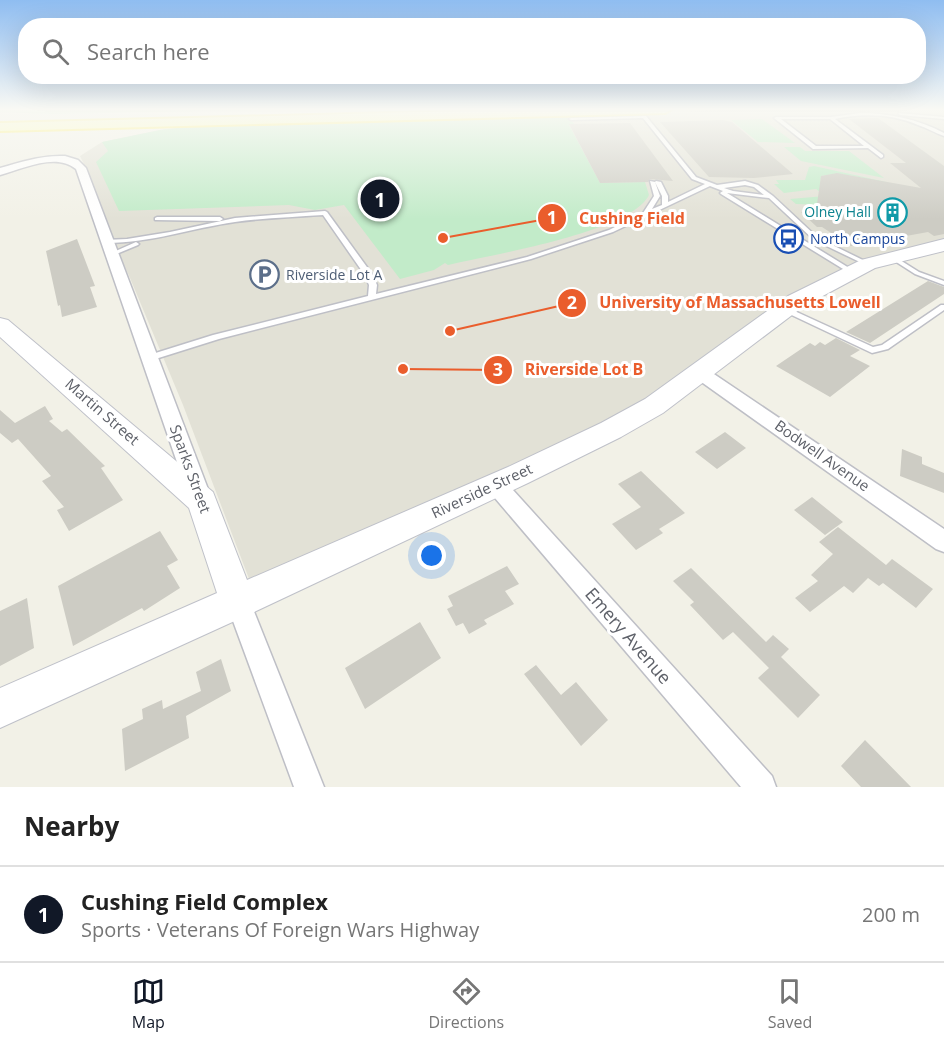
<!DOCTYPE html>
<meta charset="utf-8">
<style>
:root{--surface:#fff;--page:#f2f2f2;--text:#222;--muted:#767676;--line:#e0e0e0;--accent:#111827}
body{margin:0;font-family:"Open Sans",sans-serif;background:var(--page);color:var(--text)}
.you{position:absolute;left:432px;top:556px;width:21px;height:21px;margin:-15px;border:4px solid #fff;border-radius:50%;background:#1a73e8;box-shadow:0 0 0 9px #1a73e833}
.badge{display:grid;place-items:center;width:39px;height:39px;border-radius:50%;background:var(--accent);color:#fff;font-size:20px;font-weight:700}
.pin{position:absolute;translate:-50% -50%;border:3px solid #fff;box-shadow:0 2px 6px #0006}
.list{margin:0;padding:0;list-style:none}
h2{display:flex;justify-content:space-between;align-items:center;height:78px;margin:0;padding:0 24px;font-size:26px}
h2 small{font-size:20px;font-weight:400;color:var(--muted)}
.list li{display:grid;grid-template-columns:39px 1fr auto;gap:18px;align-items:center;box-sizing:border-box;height:96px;padding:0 24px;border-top:2px solid var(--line)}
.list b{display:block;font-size:22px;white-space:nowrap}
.list p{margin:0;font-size:20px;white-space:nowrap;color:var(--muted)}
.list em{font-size:20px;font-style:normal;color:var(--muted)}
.icon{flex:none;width:33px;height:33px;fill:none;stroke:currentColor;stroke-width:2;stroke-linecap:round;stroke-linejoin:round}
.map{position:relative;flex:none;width:944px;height:787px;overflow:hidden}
.search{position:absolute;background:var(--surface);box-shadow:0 6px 24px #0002;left:18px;right:18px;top:18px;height:66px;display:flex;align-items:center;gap:15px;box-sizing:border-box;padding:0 21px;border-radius:24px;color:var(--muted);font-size:22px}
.sheet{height:174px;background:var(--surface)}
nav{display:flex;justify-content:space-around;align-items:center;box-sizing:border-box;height:84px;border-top:2px solid var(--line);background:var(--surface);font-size:16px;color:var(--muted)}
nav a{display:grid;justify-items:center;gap:3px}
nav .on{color:var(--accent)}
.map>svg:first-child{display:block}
.education{fill:#e2e1d6}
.green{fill:#c2ebc9}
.building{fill:#cdccc4}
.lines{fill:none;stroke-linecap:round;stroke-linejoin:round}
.lane-casing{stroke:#bebfc6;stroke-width:3}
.street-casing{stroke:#bebfc6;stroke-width:3}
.secondary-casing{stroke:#bfc1c9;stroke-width:2}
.primary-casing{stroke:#ffef53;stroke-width:4}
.lane{fill:#fff;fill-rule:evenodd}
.street{fill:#fff;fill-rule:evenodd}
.secondary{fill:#fff;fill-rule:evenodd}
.primary{fill:#fdffaf;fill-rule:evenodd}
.labels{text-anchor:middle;stroke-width:6;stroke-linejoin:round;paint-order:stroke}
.far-culture-label{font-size:14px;fill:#0d838f;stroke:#fff;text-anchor:end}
.far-transit-label{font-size:14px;fill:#164399;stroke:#fff;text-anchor:start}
.far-service-label{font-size:14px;fill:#4e5e75;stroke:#fff;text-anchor:start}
.street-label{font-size:15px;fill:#5e6169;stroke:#fff}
.near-street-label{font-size:18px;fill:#5e6169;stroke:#fff}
.leader{fill:none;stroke:#ea5d2c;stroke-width:2}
.callout-dot{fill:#ea5d2c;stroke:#fff;stroke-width:2}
.mark-label{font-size:18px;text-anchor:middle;font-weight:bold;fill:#fff}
.callout-label{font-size:16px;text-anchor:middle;font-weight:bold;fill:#ea5d2c;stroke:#fff;stroke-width:6;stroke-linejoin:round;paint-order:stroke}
</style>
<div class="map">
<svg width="944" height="787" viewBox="0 0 944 787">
<rect width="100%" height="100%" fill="#f2f1e7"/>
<!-- education -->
<path class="education" d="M763,109h181v133l-75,19 -244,156 -374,167 -68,-179 -53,-127 -20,-42 -24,-68 -6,-12 22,-14 58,-12 26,-3z"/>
<!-- green -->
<path class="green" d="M0,109h303l-250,5 -53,-2z
M568,116l6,8 -5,1 31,58 45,-1 4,13c-19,38 -160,60 -201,70l-3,-2 -11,7 -34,9 -56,-74 -29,5 -26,-5 -170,6 -23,-49 12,-11 -6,-9 58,-12 26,-3z
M762,119l33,24 -37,-1 -27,-22z
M784,147h16l5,4h44l35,27 -83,-17z
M814,166l72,16 9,3 4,6 -1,3 -12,2v-9c-20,-10 -42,-15 -65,-11l-1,12c16,10 33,11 50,19l-58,10 -10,-8 12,-3h39l-57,-2 -6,-5 35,-3 -9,-7 -32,4 -10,-9h5l-3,-4h29l4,-13z"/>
<!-- building -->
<path class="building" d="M878,118l66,48v68l-10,2 -6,-4 -77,14 -29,-19h-5l-16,-15 15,-1 5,-35 16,-3 84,15 -31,-25h16l-57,-44z
M723,120l9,2 61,52 -39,4 -45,-1 -49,-55z
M630,123l43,58 -23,-2 -2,3 -48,1 -31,-59z
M77,239l18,47 -5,1 7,20 -35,10 -2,-12 -2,1 -12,-55z
M928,281l16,6v7l-74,49 -24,-11z
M836,338l24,12 -10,6 20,10 -40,31 -54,-31 34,-23 5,3 5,-4 5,3z
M45,406l8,13 -4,2 13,11 5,-3 38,37 -4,2 22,32 -54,31 -12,-21 7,-3 -22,-26 9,-5 -33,-37 -6,4 -12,-10v-23l15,13z
M725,432l21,16 -29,21 -22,-17z
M902,449l20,8v7l22,9v20l-44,-17z
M641,471l44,42 -26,16 4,4 -27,17 -24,-26 29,-17 -23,-23z
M812,497l31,25 -18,13 -31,-25z
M838,527l48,38 6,-6 41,30 -17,19 -33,-25 -4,3 -11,-8 -15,15 -9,-7 -34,26 -15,-14 23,-17 -7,-6 22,-21 -14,-12z
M160,531l18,29 -11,6 13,22 -36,23 -2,-3 -69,38 -15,-60z
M507,566l12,18 -14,7 9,13 -30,16 3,4 -18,10 -6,-11 -7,3 -9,-17 6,-3 -5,-10z
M691,568l75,74 7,-7 16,14 -8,8 39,38 -22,23 -40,-40 11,-10 -36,-36 -10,8 -33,-35 4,-3 -21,-21z
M27,598l7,50 -34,18v-55z
M420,622l21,36 -76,51 -20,-41z
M221,659l10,32 -45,25 3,22 -64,33 -3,-42 21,-10 -1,-10 20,-9 1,9 38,-18 -5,-19z
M536,665l25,30 15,-13 32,38 -27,26 -57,-72z
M865,740l46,47h-50l-20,-21z"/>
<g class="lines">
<defs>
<path id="lane" d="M860,113c30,0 57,6 84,20v3c-9,-3 -17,-8 -26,-11 -26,-11 -55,-12 -83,-6l48,36v2l-2,1 -13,-10 -55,1 -39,-31 2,-1h55zM781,119h49l34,27h-48z
M898,113l46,4v2l-44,-4z
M646,116l50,61 21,8 28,-4 13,4 15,11 45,42 53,26 -1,1h-4l-52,-25 -45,-42 -42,-5 127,78 -2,1h-4l-127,-78 -1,-1 3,-2 -13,-5 -97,46 -82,27 -312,80 -70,22 -4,-3 1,-2 67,-21 155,-39 1,-11 -5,-11 -41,-59c-29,2 -59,3 -88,7 -43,6 -84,21 -128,21l-2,-1v-2l22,-1 43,-7 65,-14 90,-7 2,1 45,62 5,11 -1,9 151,-37 82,-27 34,-17 11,-17 -4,-15 5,1 5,14 -8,13 10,-4v-9l-7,-14 1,-1 5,1 7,14v6l37,-18 -13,-5 -49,-61 -72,2 -2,-1 2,-1zM745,185l9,2 10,8 -31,-4 -9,-3z
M157,217h63l3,2 -3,2 -65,-1v-2z
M136,242l3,2 -1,1 -24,10 -2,1 -3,-2z
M892,255l27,17 25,9v4l-29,-11 -25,-16v-2z
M941,305h3v5l-56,39 -16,4 -91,-43 4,-2h3l85,39 9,-2z"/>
<path id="street" d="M65,156l13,4 8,8 125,329 -3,6 -8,3 -8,-3 -3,-6 -113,-328c-20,-17 -54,0 -76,6v-7c21,-6 42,-13 65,-12z
M699,366l6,2 239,161v23l-8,-3 -243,-173 -3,-4 3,-4z
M496,477l7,2 269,297 4,11h-35l-252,-296 -3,-6 3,-6z
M238,590l9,4 77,193h-30l-68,-185 3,-8z"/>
<path id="secondary" d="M944,239v12l-69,17 -71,38 -141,107 -42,24 -93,46 -278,131 -250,114v-40l217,-95 -28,-85 -189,-171v-19l8,2 205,172 34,88 261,-113 93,-44 44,-24 143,-103 73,-36z"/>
<path id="primary" d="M538,109h134l-7,4 -665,18v-8z"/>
</defs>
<!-- lane casing -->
<use href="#lane" class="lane-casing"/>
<!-- street casing -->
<use href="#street" class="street-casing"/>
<!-- secondary casing -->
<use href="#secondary" class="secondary-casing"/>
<!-- primary casing -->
<use href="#primary" class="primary-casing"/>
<!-- lane -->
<use href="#lane" class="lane"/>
<!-- street -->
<use href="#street" class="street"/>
<!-- secondary -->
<use href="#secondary" class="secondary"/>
<!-- primary -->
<use href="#primary" class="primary"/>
</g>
<!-- sky -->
<linearGradient id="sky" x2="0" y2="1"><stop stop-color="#8fbdf1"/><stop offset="0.5" stop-color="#f9f9f4"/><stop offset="1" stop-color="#f9f9f4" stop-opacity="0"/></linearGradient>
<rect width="944" height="219" fill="url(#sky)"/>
<!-- icons -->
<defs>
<symbol id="building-ring" viewBox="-11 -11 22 22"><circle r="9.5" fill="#fff" stroke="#0f9aa8" stroke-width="1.5"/><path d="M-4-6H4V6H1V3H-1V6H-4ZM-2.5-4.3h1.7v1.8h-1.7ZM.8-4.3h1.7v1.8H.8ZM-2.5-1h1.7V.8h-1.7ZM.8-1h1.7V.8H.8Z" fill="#0f9aa8"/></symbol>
<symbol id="bus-ring" viewBox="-11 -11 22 22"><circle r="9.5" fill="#fff" stroke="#1a4fb4" stroke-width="1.5"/><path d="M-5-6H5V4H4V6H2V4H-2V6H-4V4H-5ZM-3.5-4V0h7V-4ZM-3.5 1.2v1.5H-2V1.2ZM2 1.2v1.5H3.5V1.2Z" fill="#1a4fb4"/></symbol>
<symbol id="parking-ring" viewBox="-11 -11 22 22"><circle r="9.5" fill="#fff" stroke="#5c6f8a" stroke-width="1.5"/><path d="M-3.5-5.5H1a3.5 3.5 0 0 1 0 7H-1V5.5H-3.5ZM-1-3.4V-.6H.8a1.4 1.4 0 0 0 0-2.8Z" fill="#5c6f8a"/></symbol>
</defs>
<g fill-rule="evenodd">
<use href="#building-ring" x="876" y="196" width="33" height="33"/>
<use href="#bus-ring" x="772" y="222" width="33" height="33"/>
<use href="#parking-ring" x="248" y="258" width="33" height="33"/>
</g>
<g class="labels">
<!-- far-culture labels -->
<g class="far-culture-label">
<text x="871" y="217">Olney Hall</text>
</g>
<!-- far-transit labels -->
<g class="far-transit-label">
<text x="810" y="244">North Campus</text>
</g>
<!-- far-service labels -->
<g class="far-service-label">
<text x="286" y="280">Riverside Lot A</text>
</g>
<!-- street labels -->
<g class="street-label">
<text transform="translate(102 412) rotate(41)" y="5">Martin Street</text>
<text transform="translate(822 456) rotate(35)" y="5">Bodwell Avenue</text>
<text transform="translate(190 469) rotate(70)" y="5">Sparks Street</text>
<text transform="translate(482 491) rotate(-25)" y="5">Riverside Street</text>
</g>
<!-- near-street labels -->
<g class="near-street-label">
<text transform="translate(628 636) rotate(49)" y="6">Emery Avenue</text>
</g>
</g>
<!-- callouts -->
<path class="leader" d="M443 238L552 218M450 331L572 303M403 369L498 370"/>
<g class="callout-dot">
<circle cx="443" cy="238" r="6"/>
<circle cx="450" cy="331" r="6"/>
<circle cx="403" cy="369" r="6"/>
<circle cx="552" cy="218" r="15"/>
<circle cx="572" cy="303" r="15"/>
<circle cx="498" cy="370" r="15"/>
</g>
<g class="mark-label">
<text x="552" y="224">1</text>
<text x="572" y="309">2</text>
<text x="498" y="376">3</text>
</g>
<g class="callout-label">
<text x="632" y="224">Cushing Field</text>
<text x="740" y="308">University of Massachusetts Lowell</text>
<text x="584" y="375">Riverside Lot B</text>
</g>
</svg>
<div class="you"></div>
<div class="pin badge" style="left:380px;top:199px">1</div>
<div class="search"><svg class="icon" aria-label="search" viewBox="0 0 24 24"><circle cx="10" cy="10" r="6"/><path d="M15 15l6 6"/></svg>Search here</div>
</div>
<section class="sheet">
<h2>Nearby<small></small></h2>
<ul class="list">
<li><span class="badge">1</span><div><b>Cushing Field Complex</b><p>Sports · Veterans Of Foreign Wars Highway</p></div><em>200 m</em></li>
</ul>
</section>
<nav>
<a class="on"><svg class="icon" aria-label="map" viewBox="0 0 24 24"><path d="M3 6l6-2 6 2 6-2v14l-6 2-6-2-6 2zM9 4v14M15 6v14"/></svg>Map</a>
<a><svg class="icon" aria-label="directions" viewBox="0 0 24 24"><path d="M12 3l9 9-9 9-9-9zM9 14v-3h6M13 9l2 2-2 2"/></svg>Directions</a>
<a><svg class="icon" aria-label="saved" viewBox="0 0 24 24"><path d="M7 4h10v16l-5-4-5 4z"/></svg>Saved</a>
</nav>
